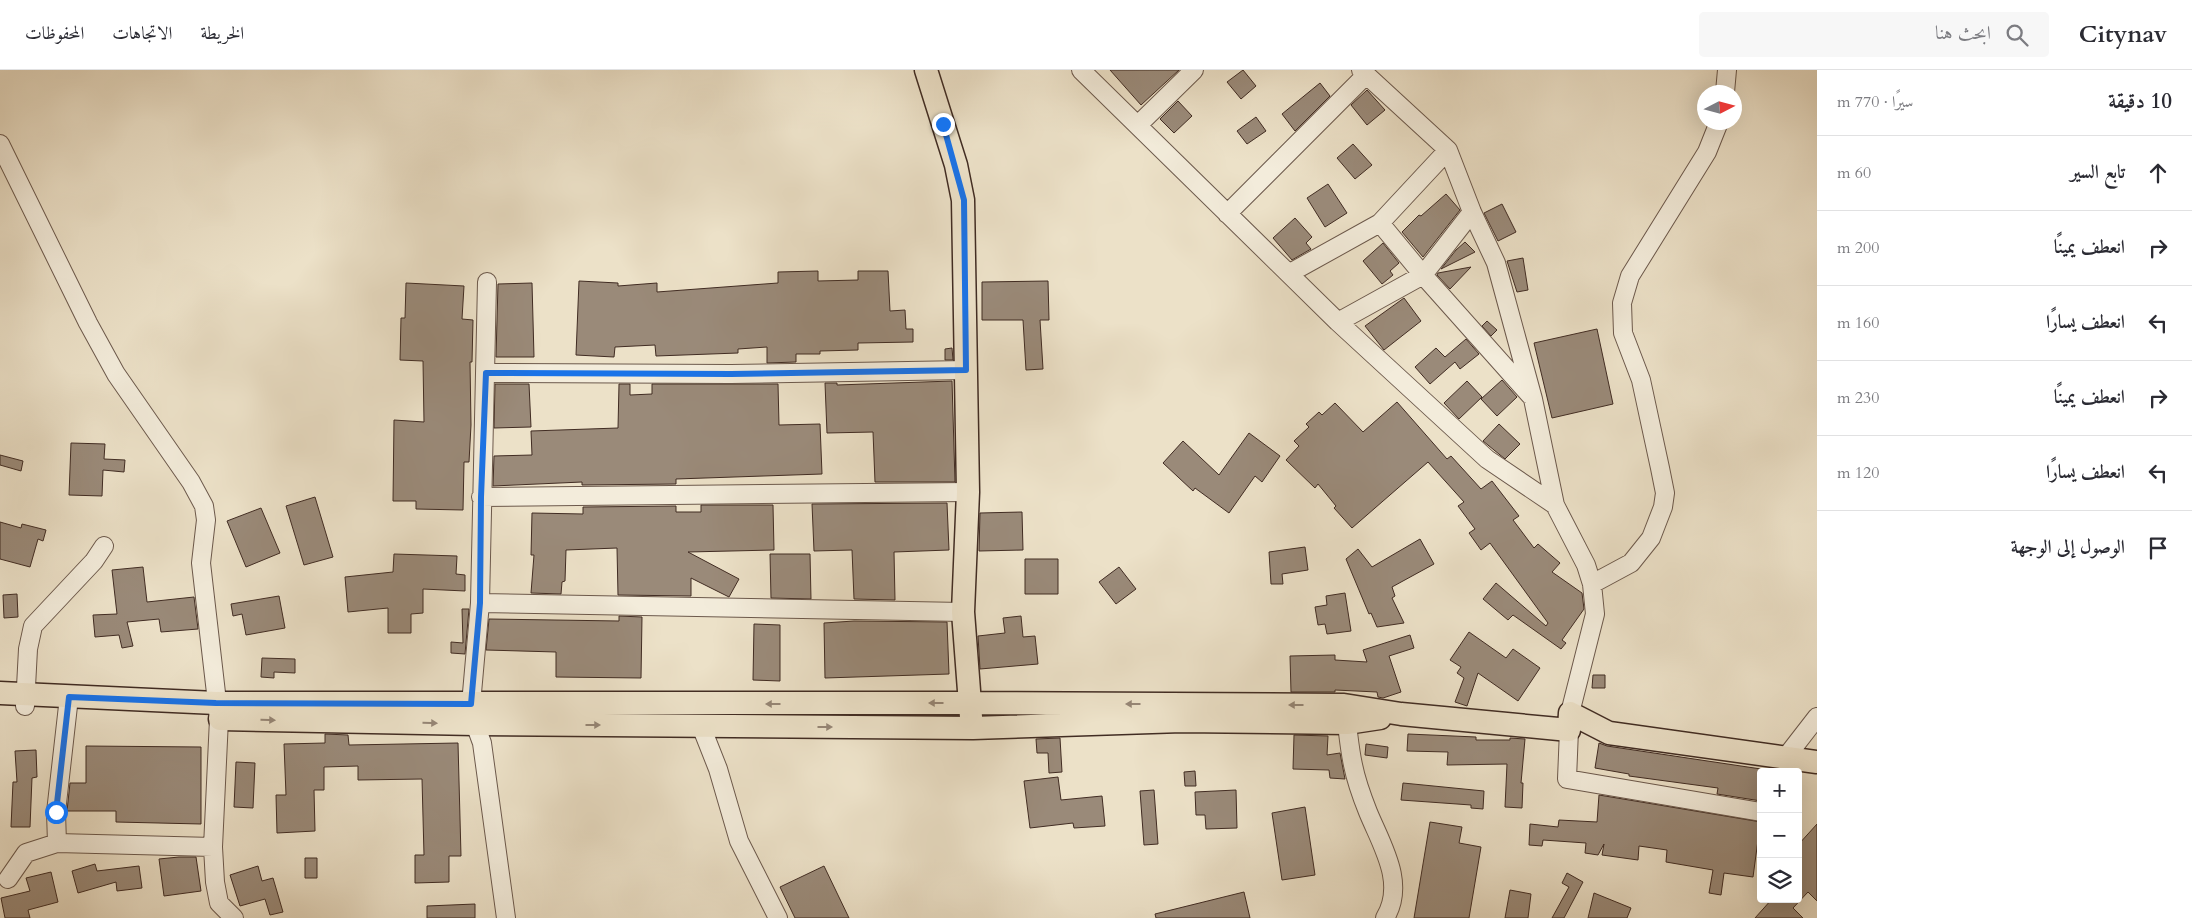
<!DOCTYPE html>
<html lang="ar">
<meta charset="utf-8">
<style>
:root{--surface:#fff;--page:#f7f7f7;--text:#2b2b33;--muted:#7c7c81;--line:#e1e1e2}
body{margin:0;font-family:Cardo,Amiri,serif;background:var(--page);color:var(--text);direction:rtl}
.controls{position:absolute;right:15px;bottom:15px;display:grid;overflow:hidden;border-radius:5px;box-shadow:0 5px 20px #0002}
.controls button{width:45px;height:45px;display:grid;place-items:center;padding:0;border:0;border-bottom:1px solid var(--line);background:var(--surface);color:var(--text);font:25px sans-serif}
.compass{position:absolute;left:1697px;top:15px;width:45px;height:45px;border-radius:50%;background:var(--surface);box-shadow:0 5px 20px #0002;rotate:84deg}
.stop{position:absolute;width:15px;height:15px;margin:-11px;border:4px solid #1a73e8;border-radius:50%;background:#fff}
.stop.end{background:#1a73e8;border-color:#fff;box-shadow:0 1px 5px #0008}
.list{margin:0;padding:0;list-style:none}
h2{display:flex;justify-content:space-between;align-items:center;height:65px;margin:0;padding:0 20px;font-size:21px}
h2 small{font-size:16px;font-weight:400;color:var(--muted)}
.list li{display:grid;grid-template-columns:32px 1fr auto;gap:15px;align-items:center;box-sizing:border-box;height:75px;padding:0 20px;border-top:1px solid var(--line)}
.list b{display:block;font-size:19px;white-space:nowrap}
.list em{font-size:16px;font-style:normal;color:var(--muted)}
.icon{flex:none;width:28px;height:28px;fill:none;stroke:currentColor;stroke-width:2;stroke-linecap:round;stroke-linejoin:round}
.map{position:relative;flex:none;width:1817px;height:848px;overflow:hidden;direction:ltr}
header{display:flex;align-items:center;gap:30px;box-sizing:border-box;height:70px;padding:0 25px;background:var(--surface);border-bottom:1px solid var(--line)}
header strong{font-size:24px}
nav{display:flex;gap:28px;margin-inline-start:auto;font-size:18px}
.search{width:350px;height:45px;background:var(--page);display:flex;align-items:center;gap:12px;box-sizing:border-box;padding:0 18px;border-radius:5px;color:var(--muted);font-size:19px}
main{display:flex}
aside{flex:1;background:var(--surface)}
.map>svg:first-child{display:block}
.building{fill:#9a8a79;stroke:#412c23}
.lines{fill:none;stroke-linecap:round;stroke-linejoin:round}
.minor-casing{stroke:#6c594c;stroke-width:20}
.major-casing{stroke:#412c23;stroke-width:25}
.minor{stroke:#f3ecdb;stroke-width:18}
.major{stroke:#ece1c8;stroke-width:22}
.oneway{fill:#968676}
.route{stroke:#1a73e8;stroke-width:6}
</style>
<header>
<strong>Citynav</strong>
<div class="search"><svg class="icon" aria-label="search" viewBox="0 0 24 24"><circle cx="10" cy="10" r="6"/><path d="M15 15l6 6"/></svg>ابحث هنا</div>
<nav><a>الخريطة</a><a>الاتجاهات</a><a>المحفوظات</a></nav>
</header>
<main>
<aside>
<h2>10 دقيقة<small>سيرًا · 770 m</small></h2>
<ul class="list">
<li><svg class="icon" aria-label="ahead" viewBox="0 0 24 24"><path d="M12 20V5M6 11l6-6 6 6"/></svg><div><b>تابع السير</b></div><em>60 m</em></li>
<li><svg class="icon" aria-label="right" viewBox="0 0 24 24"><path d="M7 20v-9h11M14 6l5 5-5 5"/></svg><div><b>انعطف يمينًا</b></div><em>200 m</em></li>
<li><svg class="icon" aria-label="left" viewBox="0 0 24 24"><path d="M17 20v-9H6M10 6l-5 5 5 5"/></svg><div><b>انعطف يسارًا</b></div><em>160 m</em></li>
<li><svg class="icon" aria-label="right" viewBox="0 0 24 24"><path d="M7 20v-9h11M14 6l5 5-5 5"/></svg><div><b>انعطف يمينًا</b></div><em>230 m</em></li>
<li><svg class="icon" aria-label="left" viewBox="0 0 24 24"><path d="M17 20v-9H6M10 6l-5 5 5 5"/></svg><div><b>انعطف يسارًا</b></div><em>120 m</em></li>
<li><svg class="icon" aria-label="arrive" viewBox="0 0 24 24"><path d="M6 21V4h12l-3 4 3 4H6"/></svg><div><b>الوصول إلى الوجهة</b></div></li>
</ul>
</aside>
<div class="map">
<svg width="1817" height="848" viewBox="0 0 1817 848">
<rect width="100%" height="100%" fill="#ece1c8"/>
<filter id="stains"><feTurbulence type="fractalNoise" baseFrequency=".004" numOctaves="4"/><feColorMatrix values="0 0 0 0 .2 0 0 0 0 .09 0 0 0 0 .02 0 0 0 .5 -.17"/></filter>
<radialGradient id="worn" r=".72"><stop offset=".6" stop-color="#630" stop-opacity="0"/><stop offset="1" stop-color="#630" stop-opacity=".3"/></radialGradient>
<!-- building -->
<path class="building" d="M1110,0h69l-38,35z
M1243,0l13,16 -15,13 -14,-17z
M1320,13l10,13 -35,35 -13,-17z
M1367,20l18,20 -18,15 -16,-20z
M1178,31l14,15 -18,17 -14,-14z
M1256,47l10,14 -19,13 -10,-13z
M1353,74l19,21 -17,14 -18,-21z
M1328,114l19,29 -22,14 -18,-29z
M1446,124l14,16 -37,47 -21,-25 17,-17 2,1z
M1502,134l14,28 -18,9 -14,-28z
M1295,148l17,19 -6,6 5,6 -19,11 -19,-22z
M1465,172l10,10 -34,17 15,-19z
M1383,173l16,20 -9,8 3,4 -11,9 -19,-23z
M1523,188l5,32 -11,2 -10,-31z
M1471,197l-21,22 -13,-14 1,-2z
M818,201v10l40,-1v-9h30l2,40 15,-1 1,19h7v13l-55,1v7l-38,1v3h-24v8l-29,1v-16l-29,2v4l-82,3 -1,-11 -40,2 -1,10 -38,-2 3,-74 39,2v3l39,-3v9l121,-9v-11z
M1048,211l1,39h-9l3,49 -17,1 -3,-50h-41v-38z
M406,213l58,3 -2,33 11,1 -1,42h-2l1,63 -2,37h-5l-1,48 -47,-1v-8h-23l1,-81 30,2 -1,-61 -23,-1 1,-42h4z
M532,213l2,74h-38l2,-73z
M1404,228l17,23 -37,29 -19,-24z
M1487,251l10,9 -6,6 -9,-10z
M1597,259l16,75 -61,14 -18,-75z
M1466,269l13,15 -19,15 -5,-7 -25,22 -15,-17 21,-19 9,9z
M952,278l1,12h-8v-11z
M1502,310l15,17 -20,19 -16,-17z
M952,311l3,101h-80l-2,-50 -46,1 -2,-50h12v2z
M1467,311l15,16 -23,22 -15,-16z
M495,314h34l2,43 -37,1z
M619,314h11v11l22,-1v-10h126l1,41 41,-1 2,50 -146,5v5l-94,1v-3l-89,4 1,-30 38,-1 -1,-24 87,-3z
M1397,332l50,57 4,-3 30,33 11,-8 27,35 -6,4 21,28 4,-4 22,19 -8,9 30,21 2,16 -22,31 4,3 -5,6 -48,-34 -5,5 -25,-21 13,-16 50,43 2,-3 -58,-80 -9,7 -12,-17 6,-4 -17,-23 6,-4 -36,-40 -76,66 -18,-20 2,-2 -18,-22 -3,4 -29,-28 13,-14 -5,-5 15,-14 -3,-3 13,-12 3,3 13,-12 28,29z
M1499,354l21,20 -15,15 -22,-18z
M1249,363l31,23 -18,26 -7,-6 -26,37 -34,-25 -2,3 -30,-28 20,-22 36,34z
M71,373l34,1 -1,15 21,1 -1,12 -21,-2 -1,26 -33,-1z
M0,385l23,6 -2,10 -21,-6z
M315,427l18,60 -29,8 -18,-59z
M947,433l2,47 -55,2 1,48 -41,-1 -2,-49 -38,1 -2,-47z
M701,435h72l1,45 -86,2 51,27 -10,18 -38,-19v18l-73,-1 -1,-47 -51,2 -1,31 -3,1 -1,12 -30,-1 3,-38h-3l1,-42 51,1v-7l93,-1v6h25z
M261,438l19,45 -34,14 -19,-46z
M1022,442l1,38 -44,1 1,-38z
M0,452l21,6 1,-4 24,6 -3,11 -5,-2 -8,28 -30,-8z
M1420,469l14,25 -42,23 3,9 -3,2 12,25 -27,4 -6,-14 -2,1 -23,-55 12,-10 14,18z
M1305,477l3,23 -26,4 1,10h-12l-2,-32z
M394,484l63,2 -1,18 9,1v16l-42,-2v24l-12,1v19h-23v-25l-40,4 -3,-35 48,-5z
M770,484h40l1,45 -40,-1z
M1025,489h33v35h-33z
M143,497l4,35 47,-5 4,32 -37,3 -2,-13 -32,3 6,24 -11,2 -3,-13 -24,2 -2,-22 24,-1 -5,-44z
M1119,497l17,22 -20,15 -17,-22z
M1345,523l6,38 -24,3 -2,-10 -7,1 -3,-18 12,-2 -1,-9z
M17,524l1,23 -14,1 -1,-23z
M279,526l6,32 -39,7 -4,-21 -9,2 -2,-12z
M462,539h7l-4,45 -14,-1v-11l12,1z
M619,546l23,1 -1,61 -85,-1v-25l-70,-2 3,-31 130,2z
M1021,546l2,21 12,-1 3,28 -58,5 -2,-33 27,-3 -2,-15z
M854,551l93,1 2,52 -124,4 -1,-55z
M754,554l26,1v56l-27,-1z
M1469,562l37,26 7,-9 27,19 -22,33 -40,-28 -11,33 -12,-4 9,-24 -7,-5 4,-6 -11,-7z
M1410,565l4,13 -25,8 12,36 -18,6 -5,-1 -1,-5 -42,-2v2h-44l-1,-36 45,-1v5l32,2 -4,-12z
M262,588l33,1v14l-21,-1v6l-13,-1z
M1593,605h12v13h-13z
M325,664l23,1 1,10 109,-2 3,113h-12v26l-34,1v-28h9l-2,-76 -64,1v-14l-34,1v23h-10l1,41 -38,2 -1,-38h10l-2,-51 41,-1z
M1408,664l68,3v3h34v-2l15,1 -4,44h2l-1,25 -17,-1 2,-43 -60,1 1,-13 -41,-1z
M1294,665l34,1 -1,19 13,-2 5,26 -15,-1 -1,-8 -36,-1z
M1060,668l2,34 -13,1 -1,-20h-11l-1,-14z
M1599,673l8,3 154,23v32l-44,-7 1,-6 -89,-12v-2l-34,-6z
M1366,674l22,3 -1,11 -22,-3z
M86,676l115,1v77l-85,-2v-11h-49l3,-28h16z
M36,680l1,27 -5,1 -2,49h-19l2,-45h4l-2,-31z
M236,692l19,1 -2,45 -19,-1z
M1195,701l1,15h-11l-1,-14z
M1058,707l3,23 41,-4 3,30 -31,2 -1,-5 -43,5 -6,-47z
M1403,713l81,8 -1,18 -12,-1v-3l-70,-5z
M1154,720l4,54 -14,1 -4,-54z
M1236,720l1,38 -31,1 -1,-14h-9l-1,-23z
M1599,725l162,27v18h-3l-5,37 -29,-4 -3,22 -12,-2 4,-23 -47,-8 1,-12 -28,-4 -1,14 -36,-5 2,-11 -6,11 -13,-2 1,-10 -43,-3 -1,6 -13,-1 1,-21 28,3 1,-7 38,2z
M1305,737l10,68 -33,5 -10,-67z
M1430,752l32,5 -3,16 22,4 -12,71h-55z
M1817,754v77l-9,-9 -15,16 10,10h-48l17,-19h26v-54z
M179,787h17l5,34 -37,5 -5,-37z
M305,788h12v20h-12z
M95,794l2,7 42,-5 3,22 -25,3 -1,-9 -38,11 -6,-22z
M258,796l4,15 11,-3 10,34 -13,3 -5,-16 -25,7 -10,-31z
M824,796l25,52h-54l-15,-31z
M51,802l7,30 -30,8 2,8h-25l-4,-20 29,-7 -4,-13z
M1567,803l16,9 -19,36h-12l17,-31 -7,-4z
M1510,820l21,4 -3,24h-23z
M1244,822l6,26h-94l-1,-4z
M1594,823l37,15 -4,10h-39z
M475,834v14h-48v-12z"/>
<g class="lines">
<defs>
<path id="minor" d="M1081,0l257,252 149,137 68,46 31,60 6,19 3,30 -25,99
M1361,0l87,80 24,62 24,51 37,136 22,106
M1725,22l2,-22
M1139,54l55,-54
M0,74l88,179 28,51 75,108 13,24 2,14 -5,43 18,156 -6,128 2,35 4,21 15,15
M1227,144l139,-139
M1380,153l43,52 107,120
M1290,203l90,-50 68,-73
M487,212l-7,321 -9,101 4,20 7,19 24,175
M1338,252l85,-47 49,-63
M487,303l244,1 235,-4
M481,427l487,-5
M1592,514l39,-21 20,-25 12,-31 2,-14 -5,-25 -19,-88 -18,-47 -1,-30 8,-27 77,-124 12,-30
M480,533l483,9
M25,636l3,-57 5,-23 61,-65 10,-15
M1345,641c3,17 4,36 8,54 3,15 9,32 15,47 14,34 38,71 17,106
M701,656l17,43 21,72 39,77
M1569,660l-2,49 194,33
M1786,687l31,-40
M57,773l156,4
M8,809l18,-26 31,-10 -1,-31 13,-115"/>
<path id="major" d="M926,0l30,95 7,35 5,292 -5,120 8,105
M0,623l216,10h752l376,2 57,9 168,16 1,-17 39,20 208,29
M220,649l255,5 498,4 209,-7 165,2 33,-5"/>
</defs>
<!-- minor casing -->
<use href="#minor" class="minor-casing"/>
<!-- major casing -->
<use href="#major" class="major-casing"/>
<!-- minor -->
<use href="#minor" class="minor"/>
<!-- major -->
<use href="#major" class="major"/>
</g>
<!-- one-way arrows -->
<defs><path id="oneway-solid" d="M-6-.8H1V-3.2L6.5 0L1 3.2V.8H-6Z" transform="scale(1.25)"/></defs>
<g class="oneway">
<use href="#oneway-solid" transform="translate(936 633) rotate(180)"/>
<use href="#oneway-solid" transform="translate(773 634) rotate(180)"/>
<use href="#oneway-solid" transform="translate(1133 634) rotate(-180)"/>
<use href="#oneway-solid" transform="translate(1296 635) rotate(-180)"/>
<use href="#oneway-solid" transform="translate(268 650) rotate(1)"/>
<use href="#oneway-solid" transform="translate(430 653) rotate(1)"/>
<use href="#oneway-solid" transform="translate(593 655)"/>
<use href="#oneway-solid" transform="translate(825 657)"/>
</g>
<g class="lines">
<!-- route -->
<path class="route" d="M56,742l13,-115 147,6 255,1 9,-101 1,-106 5,-124 245,1 235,-4 -2,-170 -21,-76"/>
</g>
<rect width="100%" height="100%" filter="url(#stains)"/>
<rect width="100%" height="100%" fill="url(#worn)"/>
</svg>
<div class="controls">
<button>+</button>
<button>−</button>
<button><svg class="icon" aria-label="layers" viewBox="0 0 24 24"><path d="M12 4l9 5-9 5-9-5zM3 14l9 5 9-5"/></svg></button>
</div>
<svg class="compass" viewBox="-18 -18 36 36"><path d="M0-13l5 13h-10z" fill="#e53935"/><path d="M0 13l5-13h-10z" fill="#7c7c81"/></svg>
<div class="stop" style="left:56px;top:742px"></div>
<div class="stop end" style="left:943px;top:54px"></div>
</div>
</main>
